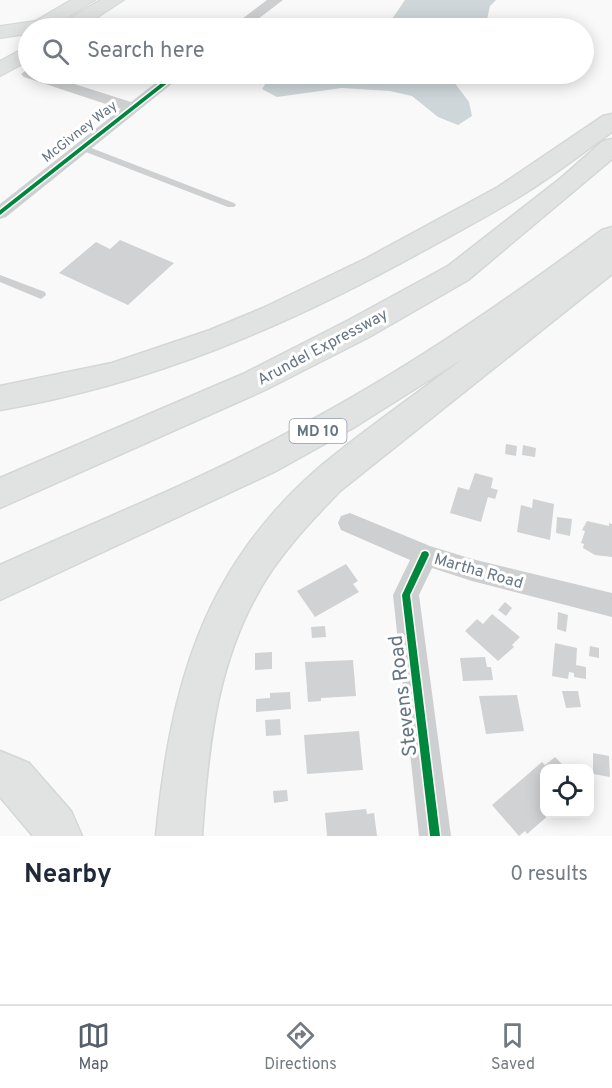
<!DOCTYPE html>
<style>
:root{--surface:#fff;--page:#f2f2f3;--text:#1f2937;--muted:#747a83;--line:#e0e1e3;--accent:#56606c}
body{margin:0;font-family:Overpass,sans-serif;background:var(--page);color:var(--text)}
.controls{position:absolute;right:18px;bottom:18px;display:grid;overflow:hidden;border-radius:12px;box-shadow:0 3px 15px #0003}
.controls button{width:54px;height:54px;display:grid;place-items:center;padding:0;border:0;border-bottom:2px solid var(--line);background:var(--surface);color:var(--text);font:30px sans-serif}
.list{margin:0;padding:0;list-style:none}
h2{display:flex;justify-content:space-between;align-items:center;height:78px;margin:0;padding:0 24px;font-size:26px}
h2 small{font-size:20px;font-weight:400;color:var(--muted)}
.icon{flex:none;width:33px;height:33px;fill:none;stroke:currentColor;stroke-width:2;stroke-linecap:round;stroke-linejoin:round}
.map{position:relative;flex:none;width:612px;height:836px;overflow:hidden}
.search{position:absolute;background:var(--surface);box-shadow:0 3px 15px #0003;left:18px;right:18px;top:18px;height:66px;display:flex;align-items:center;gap:15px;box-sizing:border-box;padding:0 21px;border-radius:33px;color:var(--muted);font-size:22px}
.sheet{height:168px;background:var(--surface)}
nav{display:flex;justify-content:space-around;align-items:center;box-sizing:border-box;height:84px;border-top:2px solid var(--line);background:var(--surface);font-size:16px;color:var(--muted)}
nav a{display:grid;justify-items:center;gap:3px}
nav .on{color:var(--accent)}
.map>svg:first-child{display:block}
.water{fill:#ced6d9}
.building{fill:#d0d2d3}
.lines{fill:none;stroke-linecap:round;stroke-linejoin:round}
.secondary-casing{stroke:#d5d6d7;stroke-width:2}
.motorway-casing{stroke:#d5d6d6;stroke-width:3}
.service{fill:#cecfd0;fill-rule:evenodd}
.minor{fill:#cecfd0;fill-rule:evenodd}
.secondary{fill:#e1e2e2;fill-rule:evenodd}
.motorway{fill:#e1e2e2;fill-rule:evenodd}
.cycleway-casing{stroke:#fff;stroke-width:3}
.cycleway{fill:#00873e;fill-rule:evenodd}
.labels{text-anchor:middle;stroke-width:6;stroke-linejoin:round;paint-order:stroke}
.far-street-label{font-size:14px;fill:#657683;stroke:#fff}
.shield{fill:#fff;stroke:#939fa8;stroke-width:1.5}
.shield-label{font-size:15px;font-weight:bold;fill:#657683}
.street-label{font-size:16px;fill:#657683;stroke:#fff}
.near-street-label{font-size:20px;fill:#657683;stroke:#fff}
</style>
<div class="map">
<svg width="612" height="836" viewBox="0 0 612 836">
<rect width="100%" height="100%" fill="#f9f9f9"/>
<!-- water -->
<path class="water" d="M405,0h91l-6,6 -4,18 -7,4h-108l21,-9z
M272,74h176l21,28 3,14 -14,9 -20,-8 -26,-21 -22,-5 -48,-3 -65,9 -15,-8z"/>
<!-- building -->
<path class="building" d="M120,240l54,23 -46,42 -69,-32 37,-31 14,7z
M506,444l11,2 -1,10 -11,-2z
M523,445l13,3 -1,9 -13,-2z
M475,473l18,5 -2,10 7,2 -3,9 -7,-2 -7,25 -31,-9 8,-26 11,3z
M533,499l21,5 -4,36 -33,-8 4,-27 11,3z
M557,517l15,2 -2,17 -14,-3z
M587,521l22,5v-3l3,1v33l-17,-2 -12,-7 1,-4 -3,-1 4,-12 -3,-1z
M346,564l12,17 -5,3 6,8 -44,25 -18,-26z
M505,602l7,6 -6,8 -8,-6z
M558,612l10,3 -2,17 -9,-3z
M492,614l28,23 -8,8 2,2 -16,14 -33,-30 12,-12 6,5z
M325,626l1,11 -14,1 -1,-11z
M555,643l22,5 -1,17 10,2v12l-12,-2v-4l-5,-1 -1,7 -16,-3z
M590,646l9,2v10l-10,-2z
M272,652v17l-17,1v-17z
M485,657l2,10h4l2,13 -30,1 -3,-23z
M353,660l3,36 -35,2v3l-13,1 -3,-40z
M562,691h16l3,16 -15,1z
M290,692l1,17 -35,3v-13l14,-1v-5z
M517,695l7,36 -38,3 -7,-38z
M280,719l1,16 -15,1 -1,-16z
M359,731l4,39 -56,4 -3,-39z
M593,753l16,3 1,21 -17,-3z
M555,757l11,11h-22v46h6l-23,20 -2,-3 -6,5 -27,-31 50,-43 3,3z
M287,790l1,11 -14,2 -1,-12z
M366,809l1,5 7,-1 3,23h-50l-2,-23z"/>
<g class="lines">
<defs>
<path id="secondary" d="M71,0h24l-44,28h-23v6l-28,4v-12l35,-5z
M100,0h24l-43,28h-18l-2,-2 3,-4z
M28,46v15l-28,15v-15z"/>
<path id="motorway" d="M612,114v18c-27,19 -54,40 -82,58 -34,22 -71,41 -107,61 -136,75 -269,132 -423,159v-24l112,-23 98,-33 53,-22 104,-50 131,-71 105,-71z
M612,139v20l-144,121 -99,57 -104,53 -265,118v-30l243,-104 104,-53 101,-55 113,-88 42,-37z
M612,227v47l-272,217c-24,25 -48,50 -68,79 -54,79 -64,173 -70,266h-46c14,-146 45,-264 159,-365 47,-40 100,-76 149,-113l-111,70 -77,43 -276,129v-35c97,-44 196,-83 289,-133 111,-58 213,-128 313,-202z
M0,751l29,12 42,48 11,25h-49l-33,-39z"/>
</defs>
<!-- secondary casing -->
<use href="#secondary" class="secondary-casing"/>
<!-- motorway casing -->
<use href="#motorway" class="motorway-casing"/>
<!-- service -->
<path class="service" d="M81,144l153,59 2,2 -2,2h-6l-150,-58 -2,-2z
M0,275l45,17 1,3 -5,4 -41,-17z"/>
<!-- minor -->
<path class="minor" d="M267,0h16l-37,28h-16z
M28,69v5h15l88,28 36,-28h17l-178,143 -6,2v-15l121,-95 -97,-32 -3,-3z
M350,513l80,33 42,13 140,34v24l-140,-36 -40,-13 -13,27 32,241h-32l-26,-241 17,-35 -69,-30 -3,-7 3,-7z"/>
<!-- secondary -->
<use href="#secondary" class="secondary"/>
<!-- motorway -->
<use href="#motorway" class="motorway"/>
<defs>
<path id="cycleway" d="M173,74h6l-179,141v-5z
M425,551l3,1 1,3 -19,40 30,241h-10l-28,-241 20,-43z"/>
</defs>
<!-- cycleway casing -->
<use href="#cycleway" class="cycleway-casing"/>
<!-- cycleway -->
<use href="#cycleway" class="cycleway"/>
</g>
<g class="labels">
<!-- far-street labels -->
<g class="far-street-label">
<text transform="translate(79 131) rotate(-38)" y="5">McGivney Way</text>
</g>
<!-- shield labels -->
<rect class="shield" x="289.5" y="419" width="57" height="24" rx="4.5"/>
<g class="shield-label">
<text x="318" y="436">MD 10</text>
</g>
<!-- street labels -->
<g class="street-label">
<text transform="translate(322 346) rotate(-28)" y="6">Arundel Expressway</text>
<text transform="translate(479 570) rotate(16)" y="6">Martha Road</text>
</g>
<!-- near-street labels -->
<g class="near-street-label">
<text transform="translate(402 696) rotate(-97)" y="7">Stevens Road</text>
</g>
</g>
</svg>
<div class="controls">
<button><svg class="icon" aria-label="locate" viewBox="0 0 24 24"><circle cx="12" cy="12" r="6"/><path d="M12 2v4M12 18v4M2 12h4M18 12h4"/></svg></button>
</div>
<div class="search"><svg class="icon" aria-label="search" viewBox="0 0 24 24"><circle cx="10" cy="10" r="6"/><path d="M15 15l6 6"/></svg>Search here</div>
</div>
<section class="sheet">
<h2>Nearby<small>0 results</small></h2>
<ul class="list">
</ul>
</section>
<nav>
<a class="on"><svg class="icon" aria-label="map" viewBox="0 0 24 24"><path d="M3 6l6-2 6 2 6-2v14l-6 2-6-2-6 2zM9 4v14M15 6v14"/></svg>Map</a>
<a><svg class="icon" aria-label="directions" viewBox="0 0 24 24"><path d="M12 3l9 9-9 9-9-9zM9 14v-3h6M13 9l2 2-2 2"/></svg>Directions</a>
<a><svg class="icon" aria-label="saved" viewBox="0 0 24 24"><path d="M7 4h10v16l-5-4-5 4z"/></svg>Saved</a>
</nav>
